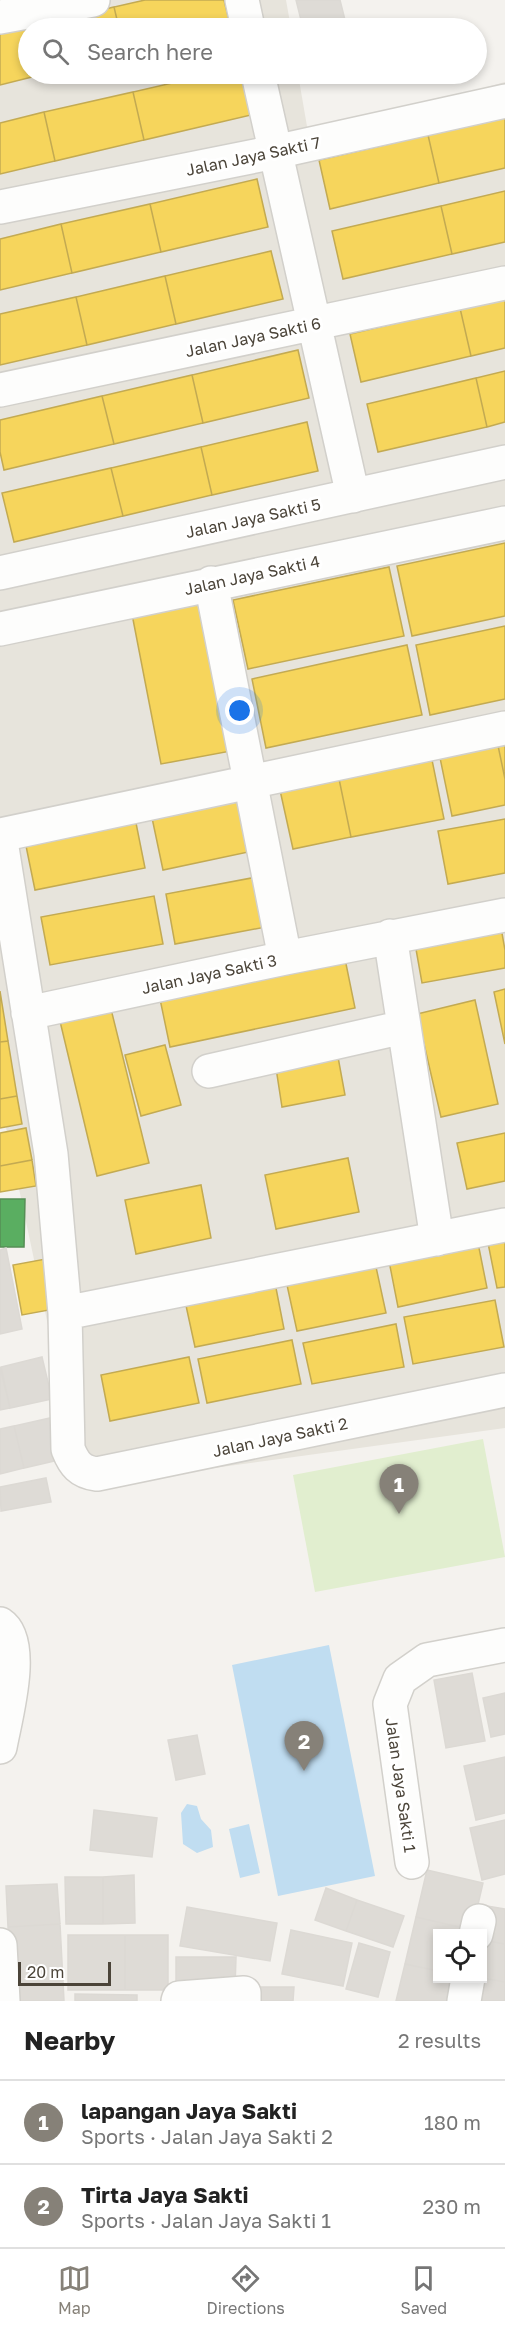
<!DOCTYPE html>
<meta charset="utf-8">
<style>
:root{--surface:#fff;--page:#f6f6f6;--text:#222;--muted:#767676;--line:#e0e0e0;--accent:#868178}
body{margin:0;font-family:"Golos Text",sans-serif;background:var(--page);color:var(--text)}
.controls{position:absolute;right:18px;bottom:18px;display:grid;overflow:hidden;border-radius:0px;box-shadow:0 3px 9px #0003}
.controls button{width:54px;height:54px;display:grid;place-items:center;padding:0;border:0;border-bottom:2px solid var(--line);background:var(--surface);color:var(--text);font:30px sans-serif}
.scale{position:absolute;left:18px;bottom:15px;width:93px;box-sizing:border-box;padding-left:6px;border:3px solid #4b4439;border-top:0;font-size:16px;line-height:21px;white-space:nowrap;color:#4b4439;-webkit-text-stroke:4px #fff;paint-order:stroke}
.you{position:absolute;left:240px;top:711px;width:21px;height:21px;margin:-15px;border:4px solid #fff;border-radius:50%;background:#1a73e8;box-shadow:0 0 0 9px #1a73e833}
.badge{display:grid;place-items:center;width:39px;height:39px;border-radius:50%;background:var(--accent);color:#fff;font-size:20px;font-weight:700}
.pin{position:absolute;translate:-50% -50px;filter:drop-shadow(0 2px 3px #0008)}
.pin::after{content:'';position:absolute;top:32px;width:21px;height:18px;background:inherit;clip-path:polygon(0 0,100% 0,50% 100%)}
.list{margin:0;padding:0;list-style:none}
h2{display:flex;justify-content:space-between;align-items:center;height:78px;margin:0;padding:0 24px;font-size:26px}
h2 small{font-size:20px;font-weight:400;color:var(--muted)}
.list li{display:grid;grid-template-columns:39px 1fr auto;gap:18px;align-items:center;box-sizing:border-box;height:84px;padding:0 24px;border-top:2px solid var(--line)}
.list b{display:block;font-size:22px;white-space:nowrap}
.list p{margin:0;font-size:20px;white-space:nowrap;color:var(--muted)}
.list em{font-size:20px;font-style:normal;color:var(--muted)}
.icon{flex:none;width:33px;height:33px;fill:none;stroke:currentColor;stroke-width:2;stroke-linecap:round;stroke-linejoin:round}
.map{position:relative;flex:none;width:505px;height:2001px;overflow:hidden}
.search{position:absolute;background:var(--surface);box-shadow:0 3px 9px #0003;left:18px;right:18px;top:18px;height:66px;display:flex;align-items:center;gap:15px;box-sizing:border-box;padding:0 21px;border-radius:33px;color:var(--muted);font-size:22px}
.sheet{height:246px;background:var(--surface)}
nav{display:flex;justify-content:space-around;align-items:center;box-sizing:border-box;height:84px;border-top:2px solid var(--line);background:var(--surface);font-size:16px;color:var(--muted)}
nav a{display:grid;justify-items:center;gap:3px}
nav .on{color:var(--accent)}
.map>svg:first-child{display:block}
.residential{fill:#e7e4dc}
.green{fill:#e1eecf}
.water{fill:#c0ddf1}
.homes{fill:#f6d55c;stroke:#c3aa52;stroke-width:1.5}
.public{fill:#5aae61;stroke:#568e55;stroke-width:1.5}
.building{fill:#dedbd6;stroke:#dcd9d4;stroke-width:1.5}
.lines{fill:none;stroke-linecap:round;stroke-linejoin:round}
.minor-casing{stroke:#d2d0cb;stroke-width:36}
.minor{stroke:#fdfdfc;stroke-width:33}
.labels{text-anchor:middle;stroke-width:6;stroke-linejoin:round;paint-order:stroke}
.street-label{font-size:16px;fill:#4b4439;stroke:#fff}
</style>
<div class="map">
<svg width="505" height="2001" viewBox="0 0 505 2001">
<rect width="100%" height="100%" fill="#f4f2ee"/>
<!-- residential -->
<path class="residential" d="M0,0h286l5,28h-263v46h270l11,64 196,-56v1346l-423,58 -82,-387z"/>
<!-- green -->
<path class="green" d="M483,1439l22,118 -190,35 -22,-117z"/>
<!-- water -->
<path class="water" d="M329,1645l46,231 -97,20 -46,-231z
M187,1804l10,2 4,13 10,11 2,17 -16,6 -14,-9 -2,-31z
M249,1824l11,49 -20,5 -11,-49z"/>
<!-- homes -->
<path class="homes" d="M145,0h79l7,28h-112l-5,-21z
M114,7l5,21h-91v17l-3,-17z
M25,28l3,17v29h7l1,2 -36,9v-51z
M211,74h30l10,41 -107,25 -11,-48z
M133,92l11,48 -89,21 -11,-49z
M44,112l11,49 -55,13v-51z
M505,117v51l-66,15 -11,-48z
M428,135l11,48 -109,26 -11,-49z
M257,179l11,48 -107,25 -11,-48z
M505,191v51l-53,12 -11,-48z
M150,204l11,48 -89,21 -11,-49z
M441,206l11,48 -109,25 -11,-48z
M61,224l11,49 -72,17v-51z
M271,251l12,48 -107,25 -11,-48z
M165,276l11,48 -89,21 -11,-48z
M76,297l11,48 -87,20v-51z
M505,298v50l-34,8 -11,-48z
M460,308l11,48 -110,26 -11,-48z
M298,350l11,48 -106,25 -11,-48z
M505,371v51l-18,5 -11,-49z
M192,375l11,48 -89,21 -12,-48z
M476,378l11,49 -109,25 -11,-48z
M102,396l12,48 -110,26 -4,-18v-32z
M307,422l11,49 -106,24 -11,-48z
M201,447l11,48 -89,21 -12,-48z
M111,468l12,48 -109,26 -12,-49z
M505,543v73l-93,20 -15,-70z
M389,567l15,69 -156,33 -15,-69z
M201,596l30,155 -70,13 -30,-155z
M505,626v73l-75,16 -14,-70z
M407,645l15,70 -156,33 -14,-69z
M505,734v45l-9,-43z
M496,736l9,43v26l-53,11 -14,-68z
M430,750l14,69 -93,18 -14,-68z
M337,769l14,68 -58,12 -15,-68z
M241,794l12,57 -90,19 -12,-57z
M135,818l10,50 -110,22 -10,-49z
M505,819v54l-57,11 -10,-53z
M262,876l9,50 -96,18 -9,-50z
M154,896l9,48 -113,21 -9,-48z
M500,922l5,28v18l-83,15 -8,-45z
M345,959l10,49 -185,39 -10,-48z
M505,989v55l-11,-52z
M0,991l8,50 -8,1z
M475,1000l23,104 -57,13 -24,-103z
M110,1005l39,158 -52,13 -38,-159z
M8,1041l9,55 -17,3v-57z
M165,1045l16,60 -40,11 -16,-61z
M338,1057l7,38 -63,12 -6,-39z
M17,1096l5,28 -22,4v-29z
M26,1128l6,32 -32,6v-33z
M505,1133v48l-38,8 -10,-46z
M348,1158l11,54 -83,17 -11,-54z
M32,1160l4,26 -36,6v-26z
M201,1185l10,53 -75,16 -11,-54z
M505,1239v48l-8,1 -9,-45z
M478,1243l9,45 -89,19 -9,-46z
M51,1258l9,50 -38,7 -9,-50z
M376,1267l10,46 -89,18 -10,-46z
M275,1283l9,46 -89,18 -10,-46z
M495,1300l9,47 -91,17 -9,-47z
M396,1324l8,43 -92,17 -9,-41z
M292,1340l9,44 -94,19 -9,-44z
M189,1357l10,46 -89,18 -9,-46z"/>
<!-- public -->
<path class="public" d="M0,1199h25l-1,48h-24z"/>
<!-- building -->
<path class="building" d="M296,0h44l7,28h-44z
M6,1248l16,81 -22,5v-84z
M42,1357l10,42 -42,9 -9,-41z
M0,1367l10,41 -10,2z
M50,1418l9,42 -35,8 -10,-42z
M14,1426l10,42 -24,6v-45z
M46,1478l5,24 -50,9 -1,-24z
M472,1673l13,68 -39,7 -12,-68z
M505,1693v41l-14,3 -8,-39z
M197,1735l8,39 -29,6 -8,-40z
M505,1757v56l-29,7 -12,-54z
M94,1810l63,8 -5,39 -62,-7z
M505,1820v54l-23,6 -12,-52z
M427,1870l56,13 -11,47 -56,-13z
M134,1875l1,48 -32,1v-47z
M65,1877h38v47h-37z
M57,1884l3,40 -52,3 -2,-41z
M326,1888l31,12 -11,31 -31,-11z
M357,1900l47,16 -11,31 -47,-16z
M487,1906l18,3v35l-23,-4z
M187,1907l90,16 -7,38 -90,-15z
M416,1917l56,13 -1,4h-33v37l-33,-7z
M60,1924l3,57 -52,3 -3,-57z
M291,1930l61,13 -9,43 -61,-12z
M68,1935h57v55h-57z
M125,1935h43v55h-43z
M482,1940l23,4v38l-23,-4z
M359,1943l31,9 -12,45 -32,-8z
M176,1957h60l-1,31 -59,4z
M405,1964l33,7v7h23l-6,23h-59z
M482,1978l23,4v19h-34z
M63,1981l1,20h-52l-1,-17z
M260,1987h34l-1,14h-33z
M75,1994l62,1v6h-62z"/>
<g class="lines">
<defs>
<path id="minor" d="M242,0l6,28
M0,17l93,-17
M258,74l95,422
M0,207l275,-55 230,-51
M0,390l505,-107
M0,573l505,-111
M211,583l74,375
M0,629l505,-106
M0,835l51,319 14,159 3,136c6,15 12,23 29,25l408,-84
M0,835l505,-107
M390,936l47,303
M28,1013l257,-55 220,-43
M209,1071l195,-44
M65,1313l440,-88
M0,1624c27,18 5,95 0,123
M412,1862l-22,-158 10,-25 27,-19 78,-15
M476,1934l3,-13
M0,1945l3,56
M178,2001l1,-3 65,-5v8
M464,2001l4,-23"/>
</defs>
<!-- minor casing -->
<use href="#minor" class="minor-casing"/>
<!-- minor -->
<use href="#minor" class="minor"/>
</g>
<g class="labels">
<!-- street labels -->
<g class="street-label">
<text transform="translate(253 156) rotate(-12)" y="6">Jalan Jaya Sakti 7</text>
<text transform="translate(253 337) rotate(-12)" y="6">Jalan Jaya Sakti 6</text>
<text transform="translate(253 518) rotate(-12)" y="6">Jalan Jaya Sakti 5</text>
<text transform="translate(252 575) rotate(-12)" y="6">Jalan Jaya Sakti 4</text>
<text transform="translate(209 974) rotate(-12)" y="6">Jalan Jaya Sakti 3</text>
<text transform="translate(280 1437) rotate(-12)" y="6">Jalan Jaya Sakti 2</text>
<text transform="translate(401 1785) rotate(82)" y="6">Jalan Jaya Sakti 1</text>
</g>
</g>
</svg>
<div class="controls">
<button><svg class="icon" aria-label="locate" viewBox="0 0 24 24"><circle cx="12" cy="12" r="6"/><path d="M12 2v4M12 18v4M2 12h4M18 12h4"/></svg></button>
</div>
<div class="scale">20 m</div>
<div class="you"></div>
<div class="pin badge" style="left:399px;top:1514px">1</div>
<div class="pin badge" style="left:304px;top:1771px">2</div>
<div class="search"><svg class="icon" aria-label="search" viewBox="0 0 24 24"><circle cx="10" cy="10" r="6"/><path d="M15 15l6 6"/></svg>Search here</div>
</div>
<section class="sheet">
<h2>Nearby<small>2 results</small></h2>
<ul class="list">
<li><span class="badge">1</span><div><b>lapangan Jaya Sakti</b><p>Sports · Jalan Jaya Sakti 2</p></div><em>180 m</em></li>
<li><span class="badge">2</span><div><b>Tirta Jaya Sakti</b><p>Sports · Jalan Jaya Sakti 1</p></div><em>230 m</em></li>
</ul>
</section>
<nav>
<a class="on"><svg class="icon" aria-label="map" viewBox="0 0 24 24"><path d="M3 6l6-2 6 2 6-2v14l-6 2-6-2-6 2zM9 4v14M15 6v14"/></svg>Map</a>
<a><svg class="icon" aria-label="directions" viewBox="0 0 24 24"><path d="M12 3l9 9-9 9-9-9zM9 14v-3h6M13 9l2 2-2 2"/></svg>Directions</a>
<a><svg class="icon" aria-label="saved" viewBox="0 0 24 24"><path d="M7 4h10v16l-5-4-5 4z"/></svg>Saved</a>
</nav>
